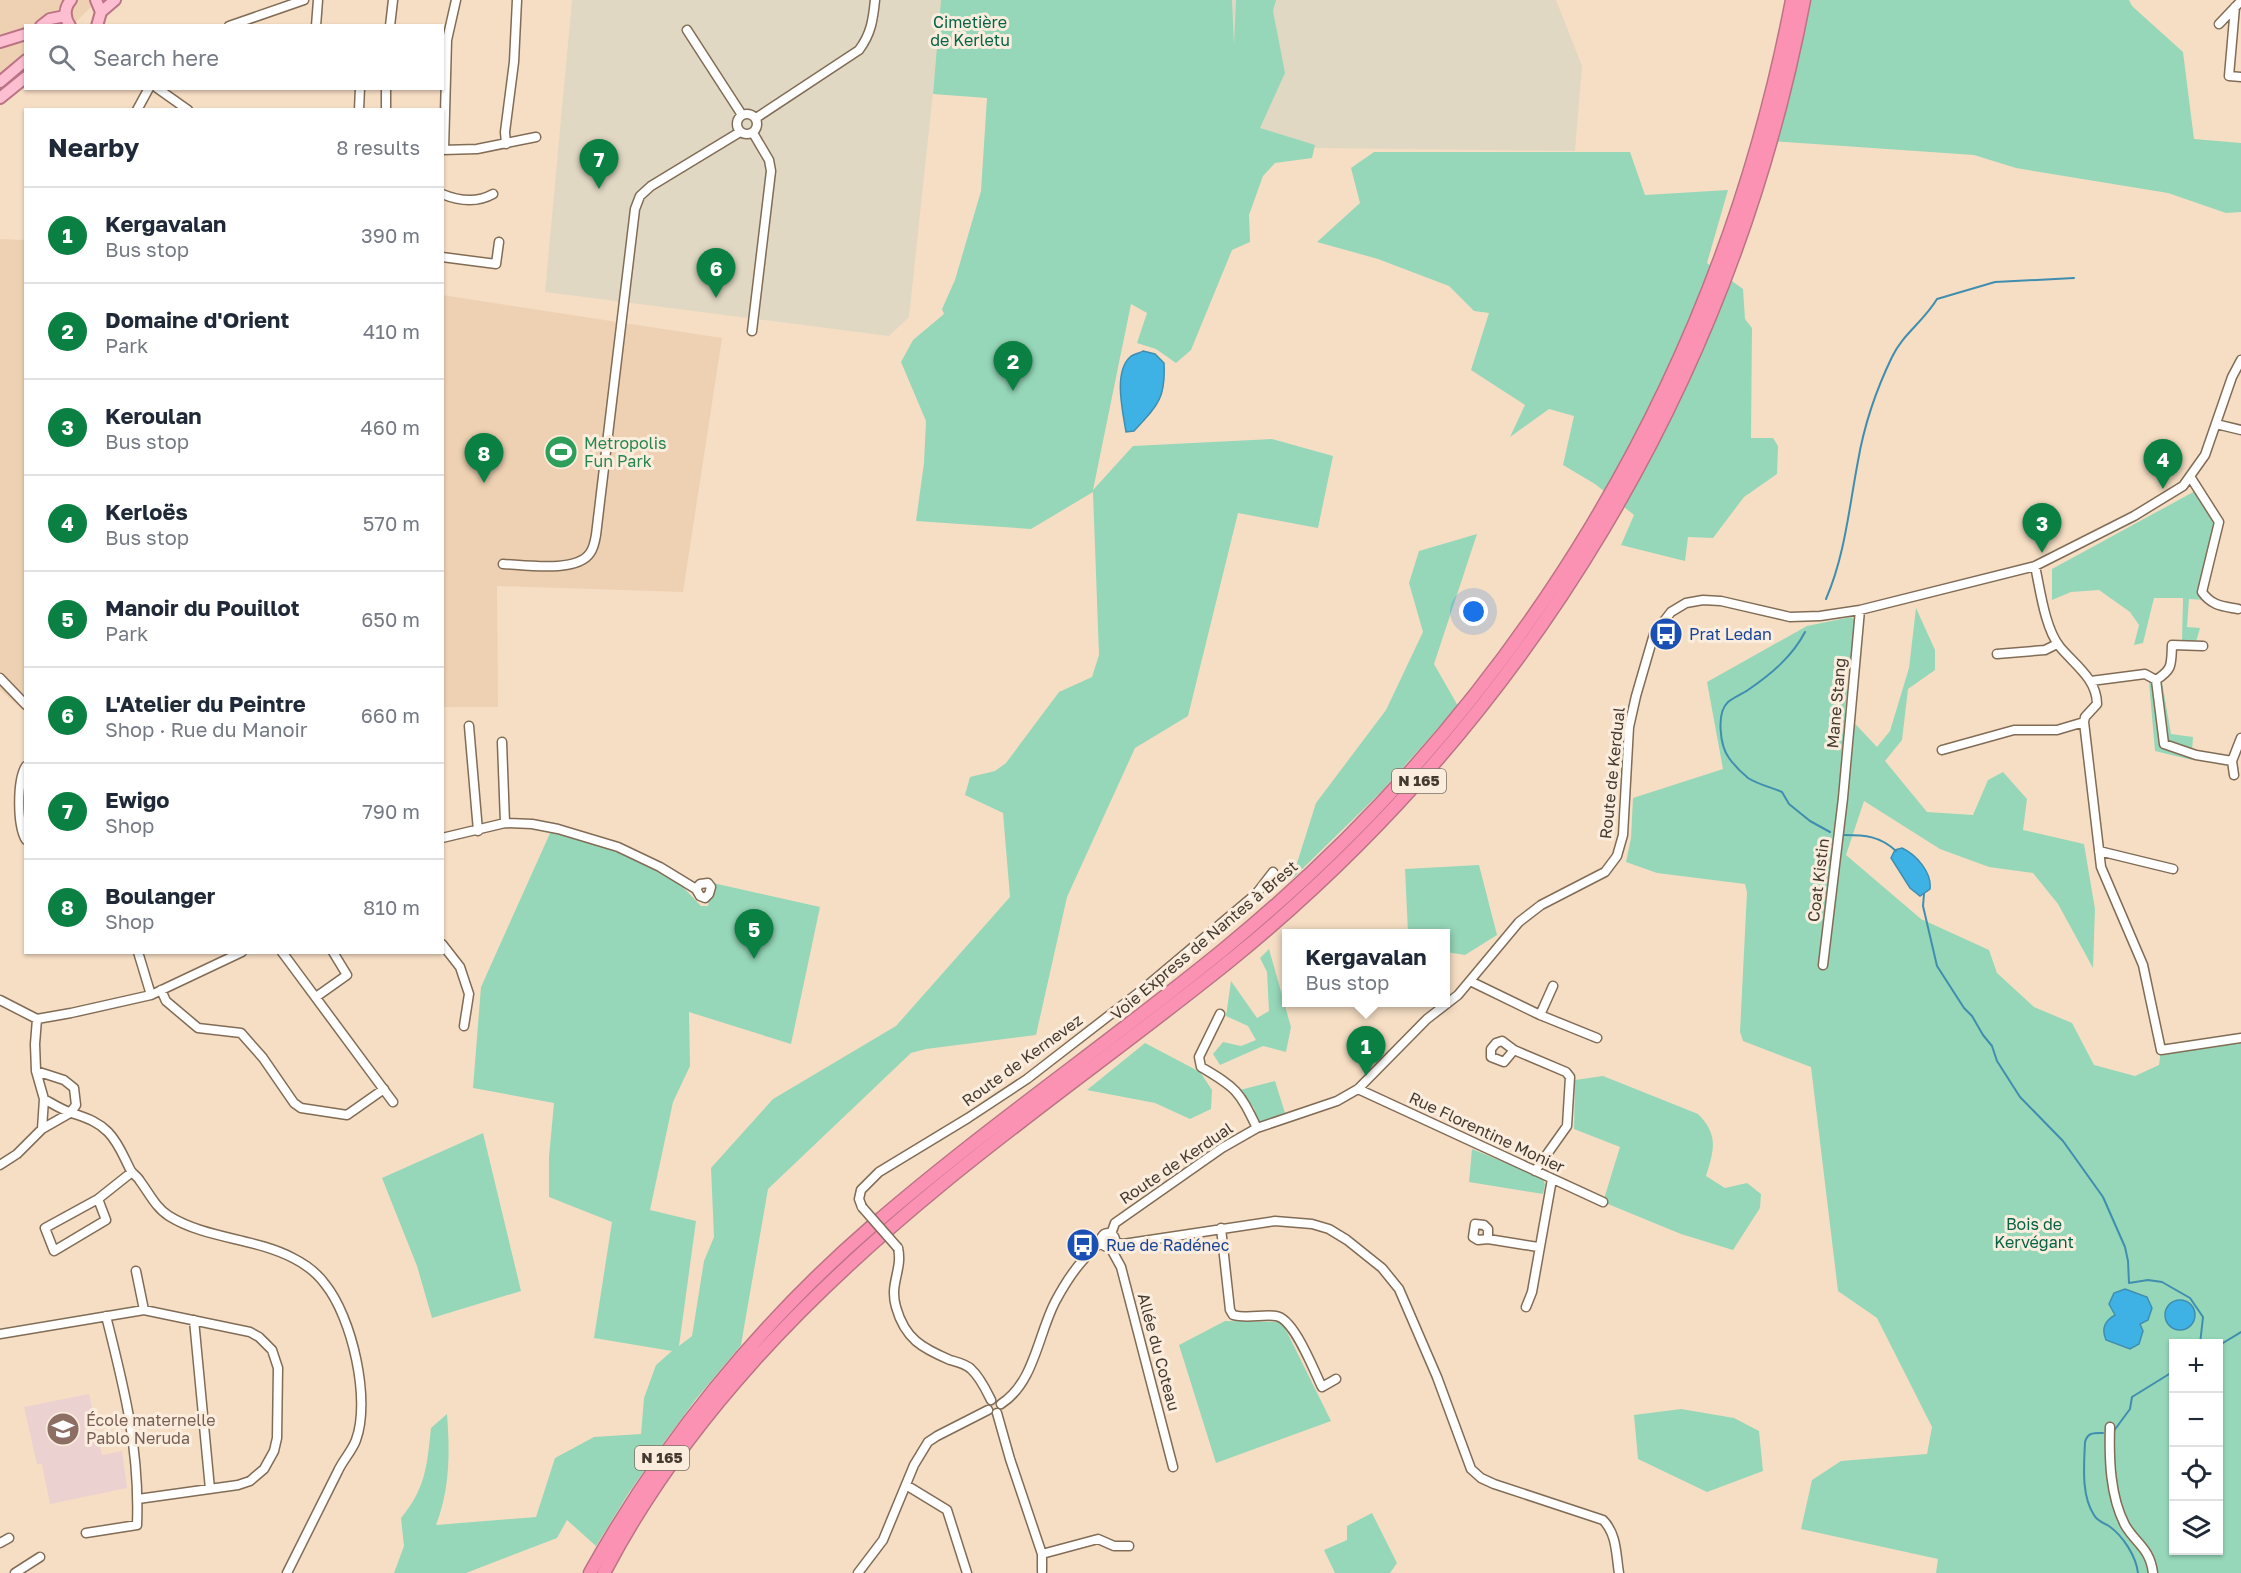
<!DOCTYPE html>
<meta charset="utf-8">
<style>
:root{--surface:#fff;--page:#f6f6f7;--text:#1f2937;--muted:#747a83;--line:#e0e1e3;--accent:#0b8043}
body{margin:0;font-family:"Golos Text",sans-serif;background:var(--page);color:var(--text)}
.controls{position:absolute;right:18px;bottom:18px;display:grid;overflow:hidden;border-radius:0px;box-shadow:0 2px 4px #0004}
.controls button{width:54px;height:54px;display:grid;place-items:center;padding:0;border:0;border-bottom:2px solid var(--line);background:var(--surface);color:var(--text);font:30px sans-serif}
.you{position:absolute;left:1474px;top:612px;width:21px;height:21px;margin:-15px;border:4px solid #fff;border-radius:50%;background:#1a73e8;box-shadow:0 0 0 9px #1a73e833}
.badge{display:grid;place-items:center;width:39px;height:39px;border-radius:50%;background:var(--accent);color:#fff;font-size:20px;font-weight:700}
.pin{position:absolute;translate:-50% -50px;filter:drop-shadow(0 2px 3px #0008)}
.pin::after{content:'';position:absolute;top:32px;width:21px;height:18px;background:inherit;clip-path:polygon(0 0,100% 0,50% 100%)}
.popup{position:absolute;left:1282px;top:929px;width:168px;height:78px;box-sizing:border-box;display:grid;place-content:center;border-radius:0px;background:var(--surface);filter:drop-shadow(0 2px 4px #0005);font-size:20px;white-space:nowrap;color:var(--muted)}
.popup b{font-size:22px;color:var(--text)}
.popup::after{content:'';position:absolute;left:50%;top:100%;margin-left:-12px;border:12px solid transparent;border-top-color:var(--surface)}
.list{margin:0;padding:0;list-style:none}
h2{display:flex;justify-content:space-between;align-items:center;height:78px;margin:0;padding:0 24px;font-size:26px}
h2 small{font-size:20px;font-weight:400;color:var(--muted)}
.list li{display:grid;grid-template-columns:39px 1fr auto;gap:18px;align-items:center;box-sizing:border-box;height:96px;padding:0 24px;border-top:2px solid var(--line)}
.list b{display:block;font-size:22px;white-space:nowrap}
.list p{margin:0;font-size:20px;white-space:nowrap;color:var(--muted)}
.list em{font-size:20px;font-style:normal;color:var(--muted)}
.icon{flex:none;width:33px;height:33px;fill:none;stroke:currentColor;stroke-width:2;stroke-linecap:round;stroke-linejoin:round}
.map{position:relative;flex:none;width:2241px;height:1573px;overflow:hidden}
.search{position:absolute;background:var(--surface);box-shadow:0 2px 4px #0004;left:24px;top:24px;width:420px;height:66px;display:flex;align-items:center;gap:15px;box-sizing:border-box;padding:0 21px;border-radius:0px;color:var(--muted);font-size:22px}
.panel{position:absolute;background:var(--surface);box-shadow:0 2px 4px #0004;left:24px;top:108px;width:420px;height:846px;border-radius:0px}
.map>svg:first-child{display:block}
.built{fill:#eed1b2}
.industrial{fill:#e1d8c3}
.education{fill:#ecd1d1}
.green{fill:#96d7b9;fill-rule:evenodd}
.water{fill:#3fb2e5;stroke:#408eaf;stroke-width:1.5}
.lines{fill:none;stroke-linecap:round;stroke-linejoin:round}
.stream{stroke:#408eaf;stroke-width:2}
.minor-casing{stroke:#816c55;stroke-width:11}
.major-casing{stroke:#bb7385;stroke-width:14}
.highway-casing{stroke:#bb7385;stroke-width:15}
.minor{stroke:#fff;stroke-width:8}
.major{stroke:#fdbed1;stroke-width:10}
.highway{stroke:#fb92b3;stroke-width:12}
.minor-bridge-casing{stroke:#816c55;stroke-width:11;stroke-linecap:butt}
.minor-bridge{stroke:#fff;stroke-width:8}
.labels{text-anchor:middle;stroke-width:6;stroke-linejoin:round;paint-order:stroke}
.shield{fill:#fbeddd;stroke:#7b7064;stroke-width:1.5}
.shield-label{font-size:15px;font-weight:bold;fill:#443a30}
.park-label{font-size:16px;fill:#036447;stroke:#fbeddd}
.leisure-label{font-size:16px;fill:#27864d;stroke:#fbeddd;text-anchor:start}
.transit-label{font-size:16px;fill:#164399;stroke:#fbeddd;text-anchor:start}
.street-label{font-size:16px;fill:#443a30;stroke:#fbeddd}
.education-label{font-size:16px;fill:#785e54;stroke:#fbeddd;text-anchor:start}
</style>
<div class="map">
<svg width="2241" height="1573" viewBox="0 0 2241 1573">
<rect width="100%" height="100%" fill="#f6dec4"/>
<!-- built -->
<path class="built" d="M0,0h98l-25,25 -47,1 -1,38 -25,21z
M0,239l25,1v472l-25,-22z
M442,295l280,43 -39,254 -186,-6 1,121h-55z"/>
<!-- industrial -->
<path class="industrial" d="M572,0h369l-2,36 -30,281 -20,19 -344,-44z
M1232,0h324l26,66 -7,85 -343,-4z"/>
<!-- education -->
<path class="education" d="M89,1394l13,61 20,-4 5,37 -77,16 -8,-40h-5l-13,-57z"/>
<!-- green -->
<path class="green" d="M941,0h291l2,45 2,-45h40l-3,11 12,62 -25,55 55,17 -3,13 -37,5 -12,13 -14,39 1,27 -18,8 -41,100 -15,13 -20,-14 -19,-6 10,-30 -16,-9 -38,186 40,-44 139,-7 61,17 -15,72 -80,-15 -50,203 -53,32 -68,149 -31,138 -110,14 -15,4 -143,136 -27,156 -45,54 -34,46 -34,49 -32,52 -29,-26 -10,18 -91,35h-72l10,-27 -3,-28c25,-30 26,-53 30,-90l16,-14c3,38 3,75 -11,111l100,-8 19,-59 39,-21 47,-3 3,-36 12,-33 16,-14 -78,-13 18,-116 -63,-25v-40l5,-54 -81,-15 8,-101 70,-156 76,24 53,29 21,22h7l5,-23 107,24 -29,137 -102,-32 1,54 -17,36 -23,108 46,11 -17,125 13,-10 12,-75 10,-24 -3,-69 62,-69 123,-73 114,-129 -7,-84 -38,-18 5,-18 25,-6 11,-8 53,-71 33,-15 7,-22 -6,-163 -62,37 -115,-8 8,-58 2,-42 -25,-59 12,-22 31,-26 -2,-5 13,-29 26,-89 6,-93 -54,-4z
M1804,0h325l3,6 51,46 11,87 47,4v69l-15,1 -58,-20 -152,-25 -42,-13 -203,-14z
M1374,152h256l15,43 83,-5 -21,73 36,26 2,30 7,9 -1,110h22l5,8 -1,28 -33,23 -31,41 -25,-1 -3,24 -64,-16 13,-30 -39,-31 -32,-19 11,-49 -25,-7 -39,28 15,-32 -54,-35 18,-57 -15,-2 -25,-25 -71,-27 -61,-17 43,-39 -9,-35z
M2197,490l17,33 -15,66 5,11 -15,-1 -2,28 13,1 -4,14 -14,-1 1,-43h-29l-11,45 -9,2 5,-20 -9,-13 -31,-22 -28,2 -19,8v-31z
M1477,534l-43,130 24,42 -78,87 -88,86 24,-76 70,-93 37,-78 -14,-49 10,-32z
M1916,608l19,42v20l-27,19 -6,51 -17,21 42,51 46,3 15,-35 15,-8 24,27 -4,31 61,14 11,65 -2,59 -35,-64 -25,-31 -44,-6 -49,-18 -76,-48 -18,54 75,64 68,31 8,23 37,34 38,16 22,42 41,11 24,-11 2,-15 80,-12v535h-305l2,-14 -137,-30 11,-49 29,-19 86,-7 5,-27 -55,-109 -39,-27 -27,-224 -68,-26 -3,-9 7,-140 -2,-8 -88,-11 -31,-11 5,-24 2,-40 90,-29 -16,-87 100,-56 44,-9 7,5 -6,41 -8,7 -2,12 5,8 -2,23 32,34 13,-16 19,-63zM2174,1344h44v206h-44z
M2149,682l3,2 7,58 6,6 27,9v3l-37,-9z
M2160,682h2l9,52 22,3 -1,14 -19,-6 -6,-6z
M1479,865l18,70 -32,20 -19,-3v-18l-38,-1 -3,-64z
M1269,949l22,78 -5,25 -23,-6 -43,19 -7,-11 10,-12 18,4 15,-6 -8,-14 -22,-10 5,-35 26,37 12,-7 -2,-39 -7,-14z
M1145,1043l55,29 12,18 -1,19 -21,10 -35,-16 -68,-13z
M1603,1076l95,38c21,21 16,36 8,62l19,12 22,-5 14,11 -1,14 -27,42 -52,-16 -78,-32 17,-55 -46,-18 1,-49z
M1275,1081l10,32 -28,10 -3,-15 -14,-18z
M483,1133l38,158 -89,27 -15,-52 -35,-88z
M1472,1149l71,29 2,7 -2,9 -74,-12z
M1225,1321l57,1 49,99 -115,42 -37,-118z
M1681,1409l53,9 25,13 4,40 -56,21 -69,-33 -4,-44z
M1372,1513l25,50 -7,10h-55l-11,-23 23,-10v-14z"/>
<!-- water -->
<path class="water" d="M1143,351l12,3 9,9c2,36 -7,43 -30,68l-8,1c-3,-20 -13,-59 4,-75 3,-3 10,-4 13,-6z
M1902,848c15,7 30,25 28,41l-10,7 -10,-8 -19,-30 4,-8z
M2125,1289l22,8 5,11 -4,12 -8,4 3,7 -4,13 -9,5 -24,-9c-5,-12 -1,-19 9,-25l-6,-11 5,-11z
M2165 1315a15 15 0 1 1 30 0a15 15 0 1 1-30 0Z"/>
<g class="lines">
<!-- stream -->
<path class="stream" d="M1826,599c19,-44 23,-91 32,-138 6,-35 19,-73 34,-104 10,-22 32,-36 45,-58l58,-17 79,-4
M1805,632c-13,25 -34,42 -57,58 -6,4 -14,7 -20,12 -12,11 -8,44 1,56 5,7 13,15 19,20 11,7 23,9 34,14l7,12 21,17 20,11
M1844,835c21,0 36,1 52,16
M1924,894l-1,12 14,60 27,42 8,8 11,19 9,11 5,15 23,36 43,44 40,56 22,50 3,14 1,22 19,-3 14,2 28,16 13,19 -3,27
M2218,1346l23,-14
M2113,1432l17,-23 2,-12 42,-26
M2103,1433c-9,0 -15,-1 -18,9 -1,23 -4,53 9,73 3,6 10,8 15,11 14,10 27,30 29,47"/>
<defs>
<path id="minor" d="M2235,7l-6,69 12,1
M2219,24l22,-23
M229,26l75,-26
M316,26l2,-26
M390,26l3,-26
M687,30l55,85
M157,88l31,22
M137,110l12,-22
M359,110l1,-22
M386,110v-22
M737 124a10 10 0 1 1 20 0a10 10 0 1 1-20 0Z
M756,118l103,-68c12,-16 14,-30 16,-50
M506,144l-1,-12 9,-70 3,-62
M442,150l35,-1 59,-12
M444,150l3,-110 9,-40
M442,194c17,7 35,9 51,0
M442,257l54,7 3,-22
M752,331l19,-160 -2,-11 -16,-27
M2216,424l25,6
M2191,478l28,44 -17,70c10,14 20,14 36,17
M503,564c22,1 74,9 87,-11 3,-4 5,-12 6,-18l39,-326 5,-13 11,-10 89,-54
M2035,566c5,23 10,63 25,81 14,17 37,32 37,57l-12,13 -1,5 17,145 42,98 18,85 80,-12
M1997,654l48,-4 12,-6
M0,678l26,27
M2156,680c17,-11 15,-15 16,-35l31,1
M2091,681l54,-7 11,6 8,64 32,11 36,6
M469,726l9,105
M502,742l3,81
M1942,750l72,-20h43l27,-8
M26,766c-9,14 -9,59 0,74
M2234,775l-2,-14 9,-23
M442,838l63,-15 27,1 26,5 60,18 42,20 36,22 4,7 5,2 4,-4 2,-7 -3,-4 -8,1 -4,5
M2099,851l74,18
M442,944l18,23 9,27 -5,32
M138,952l13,43
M282,952l111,150
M1823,965l20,-167 17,-188
M1470,981l70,34 57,23
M161,990l5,11 32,27 43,5 22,25 31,45 7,5 46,7 37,-26
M316,997l31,-22 -14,-23
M0,1000l37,19 34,-6 80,-18 91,-43
M1220,1014l-21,43 2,10c36,21 38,24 56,61
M1540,1015l13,-29
M1514,1050l-10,12 -13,-5v-8l5,-6 6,-2 12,9 52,22 4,5 -3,49 -32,45
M36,1071l28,9 10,8 2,17 -6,8 -28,16
M1358,1089l245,113
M44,1099c9,5 18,11 28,14 14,5 25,8 36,19 11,11 16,26 23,39 2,3 7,6 9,10 9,12 16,27 29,35 37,23 86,22 124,42 12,6 24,15 32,26 27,33 46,116 31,156 -4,11 -13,20 -18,31 -17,34 -34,68 -51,102
M0,1165l17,-11 25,-25 2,-30 -8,-28 -1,-27 2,-25
M98,1199l8,21 -52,31 -9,-23 53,-29 34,-27
M862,1207l-3,-8 2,-9 18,-18 89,-54 59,-39 115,-89 114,-96 17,-22
M1221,1228l9,82 3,5c15,4 29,-1 43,1 18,2 38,55 46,71l14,-8
M1101 1240a7 7 0 1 1 14 0a7 7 0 1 1-14 0Z
M1111,1234l4,-11 107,-75 35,-20 80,-27 21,-12 69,-70 31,-24 61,-73 22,-17 64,-33 12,-16 6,-21 6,-108 7,-31 18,-62 17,-22 15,-9 17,-3 18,1 69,16 30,-1 40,-6 175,-44 99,-50 49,-30 22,-31 27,-78 9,-17
M1488,1239l-10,1 -5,-3 2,-13 9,1 4,4v10l50,8
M1115,1242l8,2 152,-23 37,3 17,5 18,11 35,28 17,21 38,88 34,92 10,9 13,6 109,36c14,14 13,35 16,53
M1110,1247l11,20 52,200
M898,1248c5,22 -9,35 -2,59 9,32 26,41 54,53 7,2 16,4 21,9 9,8 15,21 20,31
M136,1271l8,39
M1526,1307l6,-15 20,-113
M194,1320l16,169
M0,1334l144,-24 106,22 9,5 13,13 6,18 -1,70 -3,13 -10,18 -14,12 -12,4 -100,14
M1001,1404c33,-21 37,-69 54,-102 8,-15 17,-30 29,-43 5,-6 10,-12 17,-16
M997,1413l13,46 32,95v17
M2110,1427c-1,32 0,69 15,98 11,19 25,23 28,48
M906,1485l41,25 20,63
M86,1533l51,-8c3,-75 -13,-138 -31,-209
M0,1543l9,-5
M1042,1554l56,-15 16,7h15
M15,1573l25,-16
M858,1573l25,-33 31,-75 14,-23 9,-6 51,-26"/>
<path id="major" d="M96,0l5,12 -4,14
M101,12l14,-12
M41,26l9,-7 15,-3
M70,26c-6,-9 -6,-18 1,-26
M0,42l26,-8
M0,82l26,-22
M0,98l26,-21"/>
<path id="highway" d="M590,1573c72,-130 169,-249 281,-346 113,-98 237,-183 352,-277 297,-243 497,-573 569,-950
M604,1573c80,-154 205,-280 338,-389 95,-78 195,-148 290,-225 298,-243 500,-581 572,-959"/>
</defs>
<!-- minor casing -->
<use href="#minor" class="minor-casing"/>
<!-- major casing -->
<use href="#major" class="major-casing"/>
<!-- highway casing -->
<use href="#highway" class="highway-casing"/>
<!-- minor -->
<use href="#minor" class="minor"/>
<!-- major -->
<use href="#major" class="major"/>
<!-- highway -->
<use href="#highway" class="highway"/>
<defs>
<path id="minor-bridge" d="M862,1207l36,41"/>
</defs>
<!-- minor-bridge casing -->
<use href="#minor-bridge" class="minor-bridge-casing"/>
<!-- minor-bridge -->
<use href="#minor-bridge" class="minor-bridge"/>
</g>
<!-- icons -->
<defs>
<symbol id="stadium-disc" viewBox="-11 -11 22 22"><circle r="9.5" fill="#2e9e5b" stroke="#fbeddd"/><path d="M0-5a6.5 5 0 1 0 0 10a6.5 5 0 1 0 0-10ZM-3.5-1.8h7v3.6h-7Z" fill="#fff"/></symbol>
<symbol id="bus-disc" viewBox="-11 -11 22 22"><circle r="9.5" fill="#1a4fb4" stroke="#fbeddd"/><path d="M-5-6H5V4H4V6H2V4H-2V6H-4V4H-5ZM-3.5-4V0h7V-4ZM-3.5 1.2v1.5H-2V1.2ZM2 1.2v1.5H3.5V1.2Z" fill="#fff"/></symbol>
<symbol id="school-disc" viewBox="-11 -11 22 22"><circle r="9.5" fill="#8d6e63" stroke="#fbeddd"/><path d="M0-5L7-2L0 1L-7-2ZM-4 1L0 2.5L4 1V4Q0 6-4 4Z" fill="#fff"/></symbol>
</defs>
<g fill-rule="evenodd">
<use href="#stadium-disc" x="542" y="433" width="38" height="38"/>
<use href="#bus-disc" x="1647" y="615" width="38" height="38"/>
<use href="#bus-disc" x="1064" y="1226" width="38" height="38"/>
<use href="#school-disc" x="44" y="1410" width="38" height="38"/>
</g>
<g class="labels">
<!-- shield labels -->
<g class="shield">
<rect x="1392" y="769" width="54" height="24" rx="4.5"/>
<rect x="635" y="1446" width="54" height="24" rx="4.5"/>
</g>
<g class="shield-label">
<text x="1419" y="786">N 165</text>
<text x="662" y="1463">N 165</text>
</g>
<!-- park labels -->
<g class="park-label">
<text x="970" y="28">Cimetière<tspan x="970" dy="18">de Kerletu</tspan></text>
<text x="2034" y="1230">Bois de<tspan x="2034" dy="18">Kervégant</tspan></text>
</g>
<!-- leisure labels -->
<g class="leisure-label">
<text x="584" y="449">Metropolis<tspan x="584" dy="18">Fun Park</tspan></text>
</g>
<!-- transit labels -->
<g class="transit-label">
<text x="1689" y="640">Prat Ledan</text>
<text x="1106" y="1251">Rue de Radénec</text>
</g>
<!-- street labels -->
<g class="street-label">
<text transform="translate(1836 703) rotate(-85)" y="6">Mane Stang</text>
<text transform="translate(1612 773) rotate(-84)" y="6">Route de Kerdual</text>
<text transform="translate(1818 880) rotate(-83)" y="6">Coat Kistin</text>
<text transform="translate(1204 940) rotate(-40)" y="6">Voie Express de Nantes à Brest</text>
<text transform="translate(1022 1060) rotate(-36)" y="6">Route de Kernevez</text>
<text transform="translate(1487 1132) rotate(25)" y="6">Rue Florentine Monier</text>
<text transform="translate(1176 1163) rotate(-34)" y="6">Route de Kerdual</text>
<text transform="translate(1159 1352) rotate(75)" y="6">Allée du Coteau</text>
</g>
<!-- education labels -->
<g class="education-label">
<text x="86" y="1426">École maternelle<tspan x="86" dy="18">Pablo Neruda</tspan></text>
</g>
</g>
</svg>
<div class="controls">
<button>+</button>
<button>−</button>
<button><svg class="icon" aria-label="locate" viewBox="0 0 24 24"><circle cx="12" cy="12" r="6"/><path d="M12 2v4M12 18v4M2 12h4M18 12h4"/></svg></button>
<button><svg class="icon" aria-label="layers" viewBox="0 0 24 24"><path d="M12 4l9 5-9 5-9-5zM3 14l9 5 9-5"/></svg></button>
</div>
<div class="you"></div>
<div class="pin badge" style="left:1366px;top:1076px">1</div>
<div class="popup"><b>Kergavalan</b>Bus stop</div>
<div class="pin badge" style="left:1013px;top:391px">2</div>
<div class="pin badge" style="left:2042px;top:553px">3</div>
<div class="pin badge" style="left:2163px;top:489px">4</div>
<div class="pin badge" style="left:754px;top:959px">5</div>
<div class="pin badge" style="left:716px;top:298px">6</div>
<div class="pin badge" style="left:599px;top:189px">7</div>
<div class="pin badge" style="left:484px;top:483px">8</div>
<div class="search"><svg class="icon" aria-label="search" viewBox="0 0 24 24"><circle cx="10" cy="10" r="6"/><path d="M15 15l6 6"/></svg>Search here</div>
<section class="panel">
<h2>Nearby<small>8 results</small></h2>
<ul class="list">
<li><span class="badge">1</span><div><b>Kergavalan</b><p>Bus stop</p></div><em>390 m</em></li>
<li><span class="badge">2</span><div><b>Domaine d'Orient</b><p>Park</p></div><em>410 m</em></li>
<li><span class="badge">3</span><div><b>Keroulan</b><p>Bus stop</p></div><em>460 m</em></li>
<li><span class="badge">4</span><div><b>Kerloës</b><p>Bus stop</p></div><em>570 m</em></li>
<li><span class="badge">5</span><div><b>Manoir du Pouillot</b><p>Park</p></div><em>650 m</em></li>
<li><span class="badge">6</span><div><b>L'Atelier du Peintre</b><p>Shop · Rue du Manoir</p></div><em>660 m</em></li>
<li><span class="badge">7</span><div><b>Ewigo</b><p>Shop</p></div><em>790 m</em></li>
<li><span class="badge">8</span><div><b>Boulanger</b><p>Shop</p></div><em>810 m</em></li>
</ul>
</section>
</div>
